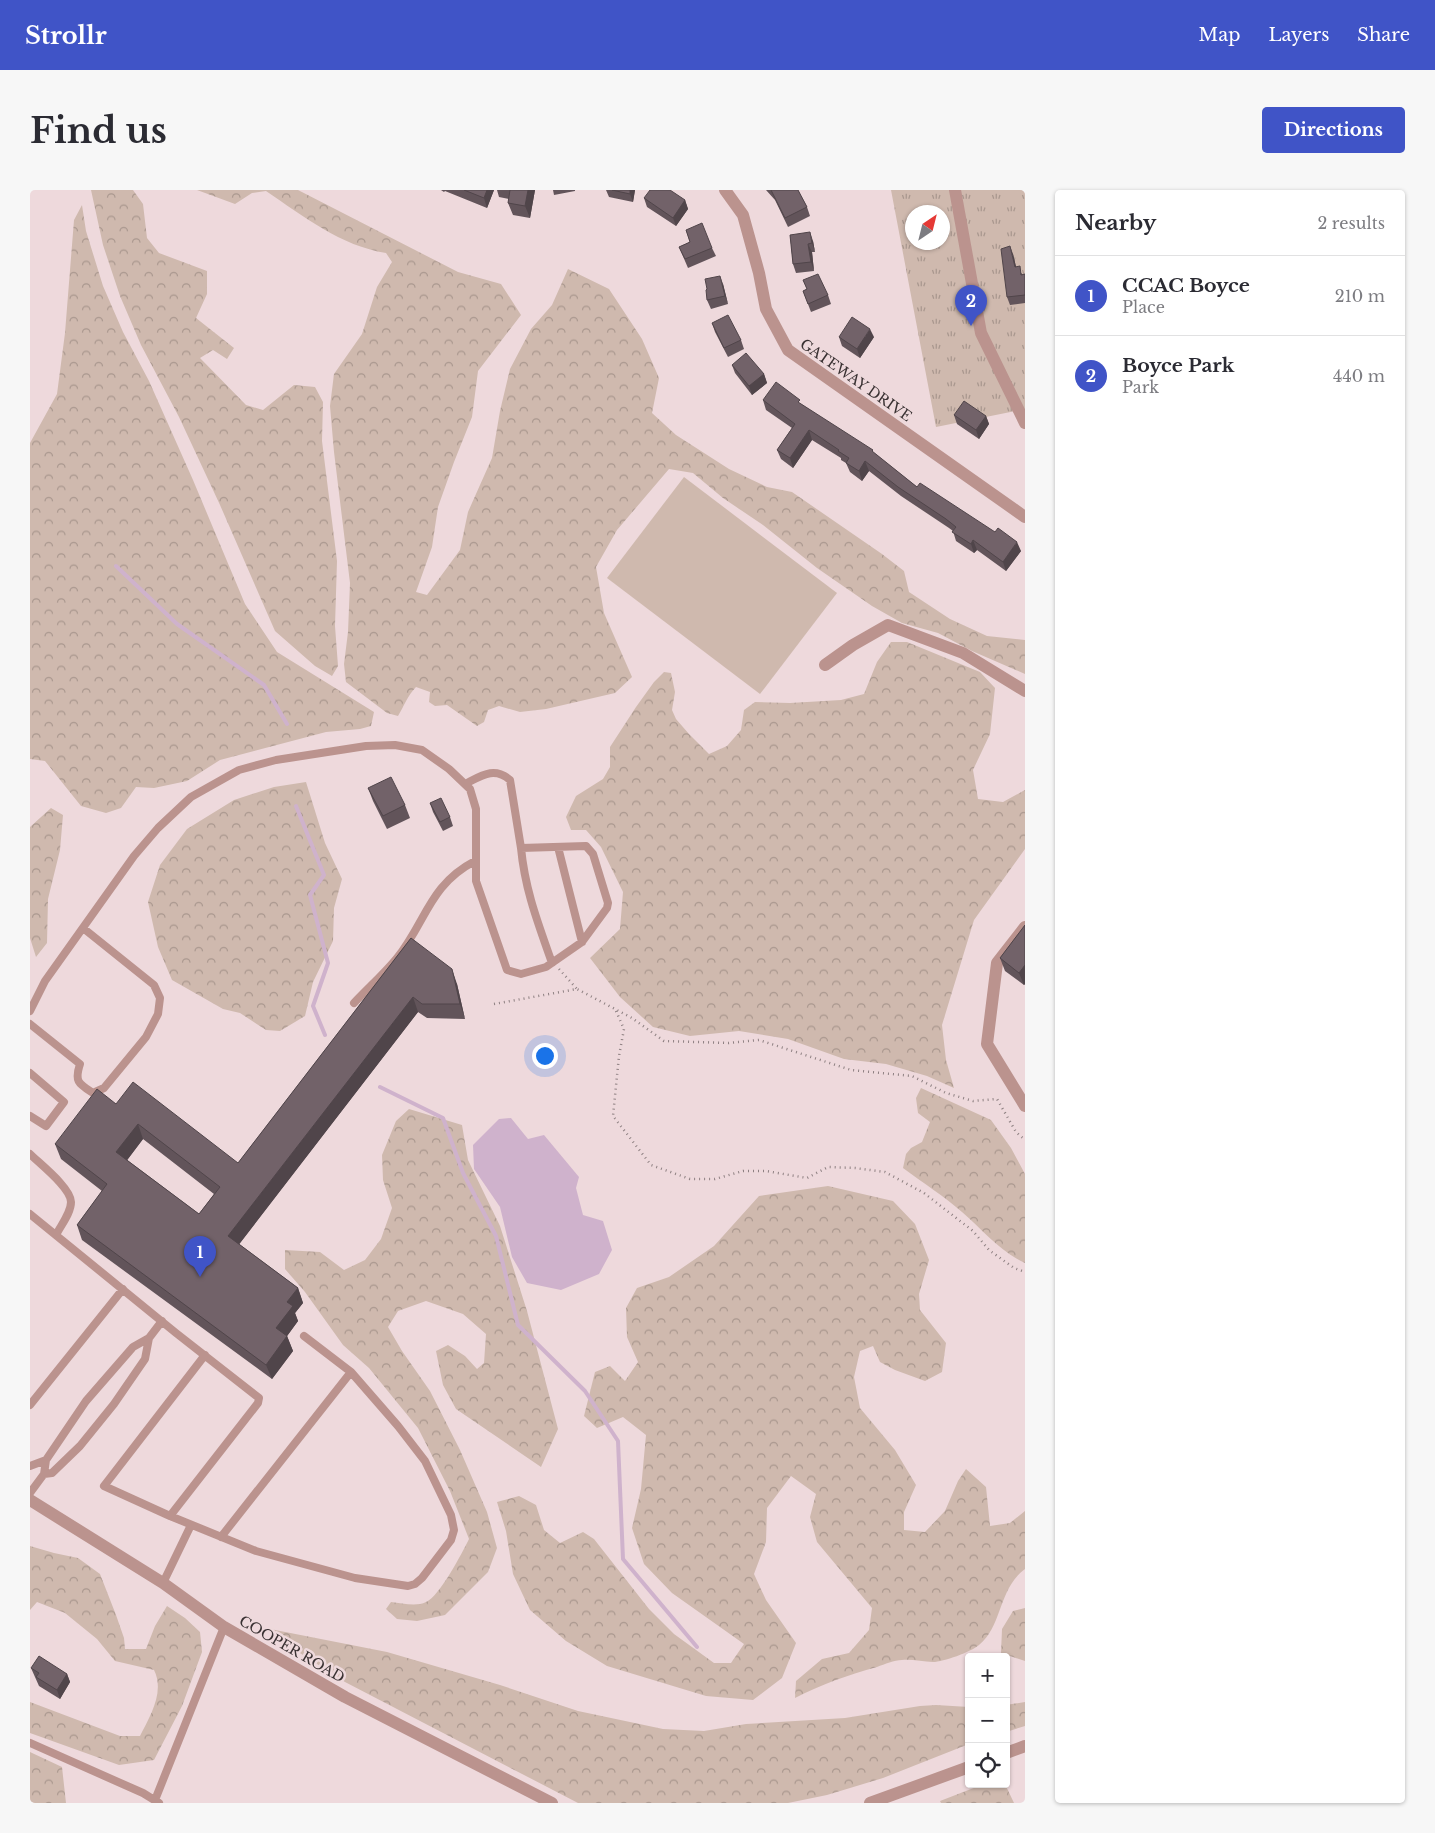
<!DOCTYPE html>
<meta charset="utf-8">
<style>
:root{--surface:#fff;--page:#f7f7f7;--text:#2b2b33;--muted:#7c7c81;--line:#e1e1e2;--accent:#4054c7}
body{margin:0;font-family:"Libre Baskerville",serif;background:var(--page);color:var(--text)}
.controls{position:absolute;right:15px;bottom:15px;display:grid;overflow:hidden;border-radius:5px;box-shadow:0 1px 4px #0004}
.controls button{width:45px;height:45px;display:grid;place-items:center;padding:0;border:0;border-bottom:1px solid var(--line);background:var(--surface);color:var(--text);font:25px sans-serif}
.compass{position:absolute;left:875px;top:15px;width:45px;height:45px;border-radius:50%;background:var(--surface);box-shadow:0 1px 4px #0004;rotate:35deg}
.you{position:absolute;left:514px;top:865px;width:18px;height:18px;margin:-12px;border:4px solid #fff;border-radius:50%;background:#1a73e8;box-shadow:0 0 0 8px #1a73e833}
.badge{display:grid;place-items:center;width:32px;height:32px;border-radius:50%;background:var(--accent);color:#fff;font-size:16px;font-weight:700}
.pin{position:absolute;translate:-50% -41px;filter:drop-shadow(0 1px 2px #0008)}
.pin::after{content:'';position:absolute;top:26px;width:18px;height:15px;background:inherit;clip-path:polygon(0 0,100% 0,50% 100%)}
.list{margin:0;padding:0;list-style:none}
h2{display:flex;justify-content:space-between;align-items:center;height:65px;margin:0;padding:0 20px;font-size:21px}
h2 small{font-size:16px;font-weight:400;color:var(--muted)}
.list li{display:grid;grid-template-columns:32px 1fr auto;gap:15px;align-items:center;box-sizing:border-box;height:80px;padding:0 20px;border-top:1px solid var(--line)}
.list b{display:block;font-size:19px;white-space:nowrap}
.list p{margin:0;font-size:16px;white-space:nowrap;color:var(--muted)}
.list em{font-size:16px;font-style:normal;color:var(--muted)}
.icon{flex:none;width:28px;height:28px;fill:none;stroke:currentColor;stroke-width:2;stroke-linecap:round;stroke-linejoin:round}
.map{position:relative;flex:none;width:995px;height:1613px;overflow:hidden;border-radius:5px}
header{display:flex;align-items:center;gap:30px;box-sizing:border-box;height:70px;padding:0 25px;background:var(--accent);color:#fff}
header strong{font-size:24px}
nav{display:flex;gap:28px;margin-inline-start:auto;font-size:18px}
.intro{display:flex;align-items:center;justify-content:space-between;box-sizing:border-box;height:120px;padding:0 30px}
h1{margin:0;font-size:35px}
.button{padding:12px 22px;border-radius:5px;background:var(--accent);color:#fff;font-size:18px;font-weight:700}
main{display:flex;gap:30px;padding:0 30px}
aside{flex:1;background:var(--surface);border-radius:5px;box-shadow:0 1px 4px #0004}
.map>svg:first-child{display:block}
.grass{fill:url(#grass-tufts);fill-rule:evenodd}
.forest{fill:url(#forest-crowns)}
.pitch{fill:#cfb9ae}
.water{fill:#cfb2cc}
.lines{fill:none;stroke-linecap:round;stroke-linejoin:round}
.stream{stroke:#cfb2cc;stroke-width:4}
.path{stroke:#8e8082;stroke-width:2.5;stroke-dasharray:1 4;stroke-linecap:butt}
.service{stroke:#bb938e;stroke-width:8}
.minor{stroke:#bb938e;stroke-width:12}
.tertiary{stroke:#bb938e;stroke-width:12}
.wall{fill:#62545a;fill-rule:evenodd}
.shaded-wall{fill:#50454a}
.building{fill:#726269;stroke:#50454a;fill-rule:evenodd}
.labels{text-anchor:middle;stroke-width:5;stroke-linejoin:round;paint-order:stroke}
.street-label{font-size:14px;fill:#393132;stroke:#eed9dc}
</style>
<header>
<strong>Strollr</strong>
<nav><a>Map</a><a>Layers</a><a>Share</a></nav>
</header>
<div class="intro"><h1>Find us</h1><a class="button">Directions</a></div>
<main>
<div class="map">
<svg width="995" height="1613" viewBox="0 0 995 1613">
<defs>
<pattern id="grass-tufts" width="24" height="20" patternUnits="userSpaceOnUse" patternTransform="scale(1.25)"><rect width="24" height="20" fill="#cfb9ae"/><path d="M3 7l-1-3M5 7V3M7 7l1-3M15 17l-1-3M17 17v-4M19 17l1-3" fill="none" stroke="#a9978e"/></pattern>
<pattern id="forest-crowns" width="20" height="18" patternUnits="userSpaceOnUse" patternTransform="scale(1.25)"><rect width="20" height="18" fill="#cfb9ae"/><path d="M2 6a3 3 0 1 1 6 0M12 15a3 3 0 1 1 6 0" fill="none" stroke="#a9978e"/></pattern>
</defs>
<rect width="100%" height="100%" fill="#eed9dc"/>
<!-- grass -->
<path class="grass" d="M861,0h134v219l-89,18zM882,22h30v30h-30z"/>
<!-- forest -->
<path class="forest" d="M61,0h42l10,14 4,34 12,15 48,18v23l-11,24 38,30 -7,11 -14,-9 -13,8 46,47 17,5 31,-25 21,2 8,15 -1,39 15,120 -2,65 3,40 -6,10 -17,-10 -40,-35 -55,-126 -41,-88 -38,-72 -21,-49 -17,-51z
M167,0h101l160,82 43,12 20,31 -43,56 -6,46 -18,45 -16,45 -6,40 -16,45 11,3 33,-45 8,-38 24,-54 8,-47 10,-42 21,-40 21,-24 16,-36 41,20 33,50 17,39 -7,35 24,22 53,34 38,18 25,5 90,62 22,17 5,21 41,27 37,17 38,4v34l-53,-23 -34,-18 -36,-10 -30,-17 -55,-38 -54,-43 -40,-27 -30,-25 -24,-4 -52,61 -21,37 8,46 28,64 -17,16 -69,16 -26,3 -21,-6 -11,4 -4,12 -7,4 -30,-21 -12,1 -6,-4 1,-10 -14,-5c-8,8 -12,19 -18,29l-11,-3 -41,-31 -2,-18 4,-32 2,-49 -16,-131 -4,-46 4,-32 28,-40 15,-47 15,-25 -6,-9c-45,-7 -83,-37 -120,-62l-14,2 -17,11z
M52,15l4,26 17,55 20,46 26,49 44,99 52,124 32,48 97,60 -3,14 -11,3 -34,3 -106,28 -33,21 -33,7 -18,-1 -15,21 -15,5 -25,-7 -36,-45 -15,-2v-316l27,-49 8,-61 9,-113z
M861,452h16l73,30 15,16 -5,46 -17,36 5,29 25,3 22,-12v59l-51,71 -32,105 4,35 8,28 -27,-12 -41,-12 -42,-5 -56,-20 -49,-8 -49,5 -37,-9 -33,-30 -30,-39 30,-29 3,-37 -22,-45 -15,-17h-15l-5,-13 10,-21 27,-17 7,-12v-20l26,-40 18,-25 10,-10 7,1 4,19 -3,18 4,9 13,15 20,20 18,-8 14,-16 3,-20 11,-8 35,1 51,-3 23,-6 13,-32z
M276,592l19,61 17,36 -8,29 -1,33 -20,41 -8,34 -25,15 -14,-1 -26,-17 -17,-4 -51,-29 -14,-33 -10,-45 12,-37 27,-36 47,-29 40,-13z
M21,618l12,7 -3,35 -12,49 -1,44 -11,14 -6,-19v-111z
M891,898l70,32 20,28 14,26v89c-26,-12 -42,-33 -63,-51 -18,-16 -39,-29 -59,-44l3,-14 5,-6 11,-6 8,-20 -12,-9 -2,-15z
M379,919l53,16 6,35 32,66 27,85 31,118 -17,38 -85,-58 -13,-24 -7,-34 12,-6 17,11 12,13 7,-6 2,-29 -23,-20 -37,-13 -28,10 -10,16 14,24 28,40 30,59 27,62 10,36 -9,24 -43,43 -28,6 -20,-2 -11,-10 5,-7c11,1 25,5 35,0 14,-6 36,-49 43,-63l-19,-48 -32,-63 -49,-60 -26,-23 -38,-53 -20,-23v-19l35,2 24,18 21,-10 16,-21 11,-31 -9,-28 -1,-25 14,-34z
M798,996l65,15 22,23 14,36 -10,34 1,16 26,33 -4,29 -17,9 -30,-11 -15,-8 -7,-16 -13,5 -6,26 6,31 35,42 21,35 -12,27v18l21,2 20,-21 13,-30 8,-12 20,18 4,39 20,-3 15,-12v58c-27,20 -22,56 -46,76 -8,7 -36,17 -46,17 -10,0 -21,-3 -31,-2 -8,0 -17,4 -25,7 -29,8 -55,17 -82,31l1,-17 26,-22 27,-6 20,-23 3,-22 -55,-66 -7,-25 6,-23 -25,-18 -24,32 -1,34 -12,32 12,26 30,43 -14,35 -29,22 -47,-4 -99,-30 -41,-25 -36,-31 -17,-36 -7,-43 -9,-29 22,-6 17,9 8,25 16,13 23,-11 11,7 55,70 25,25 40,29h17l13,-19 -72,-51 -28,-29 -12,-36 9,-39 5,-54 -23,-18 -26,11 -13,-12 11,-44 15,-6 15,15 13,-19 -11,-25 -1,-29 11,-20 32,-11 45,-31 45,-50z
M0,1356l24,7 24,5 22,16 16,41 8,23 1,11h21l9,-23 12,-20 18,12 15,14 2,20 -20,54 -28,54 -35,5 -89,-32v-31l90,34h20c10,-20 25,-44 14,-66l-39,-9 -18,-22 -32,-26 -28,-11 -7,8z
M995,1418v53l-24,-8 1,-24 11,-18z
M240,1439l117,23 113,33 78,26 85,18 41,2 42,-7 99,-6 75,-12 16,-1 33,2v37l-86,34 -56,17 -39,8h-210l-233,-121 -56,-36z
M995,1512v24l-19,6v-27z
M0,1562l32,15 4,36h-36z
M954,1594h21l9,19h-73l-1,-2z"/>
<!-- pitch -->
<path class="pitch" d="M654,287l153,116 -77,101 -153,-116z"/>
<!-- water -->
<path class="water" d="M481,928l17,21 16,-4 35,42 -3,11 7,27 20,6 9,29 -13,24 -38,16 -34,-7 -15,-26 -12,-50 -26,-38 -1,-24 26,-26z"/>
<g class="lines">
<!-- stream -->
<path class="stream" d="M86,376l61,58 87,61 23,39
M266,616l28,69 -14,20 18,68 -15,43 12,29
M350,897l63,31 20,55 33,63 22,89 67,66 33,50 5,118 74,88"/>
<!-- path -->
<path class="path" d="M529,779l18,20
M464,814l83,-15 55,29 32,23 65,2 30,-3 92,30 61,6 34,17 27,8 24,-2 19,33 9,8
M586,821l8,18 -5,27 -6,60 38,49 39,14h25l28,-8h23l41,7 21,-11 27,1 30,4 39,21 49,38 16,19 25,18 11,4"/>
<!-- service -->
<path class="service" d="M528,657l24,95
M491,658c4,42 17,75 31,115
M324,813c14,-15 30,-29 43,-45 29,-36 32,-73 78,-97
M0,821l15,-30 89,-125 24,-28 33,-31 48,-27 37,-10 90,-14 29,-1 27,5 27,19 21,20 6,20v72l31,89 14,4 25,-7 36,-25 25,-34 1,-5 -15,-49 -7,-8 -65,2 -11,-68c-16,-14 -29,-4 -45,4
M0,834l50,40c-6,18 -1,20 13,29l11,-5 42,-51 12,-23 2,-16 -6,-13 -71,-57
M0,883l34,29 -18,24 -16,-10
M0,964c10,10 41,34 41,48 0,11 -10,23 -15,33
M0,1024l146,119 83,65 -1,5 -88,113
M119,1148l13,-17
M175,1165l-101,131 66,30 86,35 99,27 53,8 7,-2 7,-6 29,-38 3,-10 -3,-15 -26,-54 -27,-35 -47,-54 -47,-36
M0,1215l93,-116
M0,1276l16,-6
M0,1303l14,-19 2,-14 40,-59 47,-54 16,-9 -4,21 -31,45 -34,42 -28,27 -8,1
M191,1347l130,-165
M133,1393l28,-58
M0,1553l113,50 16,10
M125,1610l69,-173"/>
<!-- minor -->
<path class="minor" d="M695,0l18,25 16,58 7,36 22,41 237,167
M795,475l28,-20 35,-20 75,28 62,38
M995,737l-28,36 -10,81 38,62"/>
<!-- tertiary -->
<path class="tertiary" d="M925,0l26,143 44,90
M0,1310l133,83 61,44 121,70 207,106
M976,1563l19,-7
M840,1613l99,-36"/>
</g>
<!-- wall -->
<path class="wall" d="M411,0h53l-7,18 -42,-17 -1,1z
M467,0h38l-5,28 -17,-3 -5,-12 1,-4 -10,-2z
M523,0h22v1l-21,4z
M576,0h29l-2,12 -24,-5z
M736,0h32l9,17 3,9 -22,11 -13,-27z
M614,8l41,2 3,9 -12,17 -29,-19z
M656,40l26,18 4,8 -28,12 -9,-21 11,-5z
M760,45l23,6 2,11h-3l2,19 -18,2 -3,-9z
M983,64l3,13 7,8 2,-1v29l-15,2 -3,-8z
M773,90l25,15 3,9 -20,8 -8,-21 4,-2z
M693,94l5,20 -17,5 -4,-9z
M682,133l29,17 3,9 -16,8 -13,-25z
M809,147h35l-14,21 -18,-12z
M702,175l32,9 3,9 -15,12 -17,-22z
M733,210l38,4 73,49 43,34 104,64 -15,20 -29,-21 -3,3 -18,-12 -3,-10 -4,-3 -48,-32 -32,-25 -7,10 -12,-9 -4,-9 -5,-3v-2l-29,-18 -19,28 -12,-9 -4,-9 15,-22 -26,-18z
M924,225l32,1 3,8 -10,15 -22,-15z
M338,598l37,17 5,13 -23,11 -14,-28z
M400,613l20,14 3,9 -10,5 -10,-19z
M995,735v59l-1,1 -19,-14 -5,-13z
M381,748l46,46 8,35 -38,-1 -9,-6 -179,232 59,44 5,15 -8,10 3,8 -11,15 6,15 -21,28 -190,-139 -5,-15 25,-34 -41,-32 -6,-15 61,-40 122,59zM113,949l71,55 -15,20 -72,-54z
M1,1478l36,6 3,8 -10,17 -21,-13z"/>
<!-- shaded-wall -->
<path class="shaded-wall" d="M457,0h7l-7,18 -3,-10z
M498,0h7l-5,28 -5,-12z
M600,0h5l-2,12 -3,-8z
M655,10l3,9 -12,17 -3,-8z
M780,42l3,9 2,11 -3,-9z
M778,54l4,8 2,19 -3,-9z
M980,56l3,8 5,21 -3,-8z
M690,86l3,8 5,20 -3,-8z
M840,139l4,8 -14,21 -3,-9z
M734,184l3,9 -15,12 -3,-9z
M956,226l3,8 -10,15 -3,-9z
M779,240l3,10 -19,28 -3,-10z
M835,271l4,10 -7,10 -3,-10z
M943,350l4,10 -3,3 -3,-9z
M987,352l4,9 -15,20 -3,-9z
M995,775v19l-1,1 -5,-12z
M422,779l5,15 8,35 -5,-15z
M383,807l5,15 -184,239 -6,-15z
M108,934l5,15 -21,28 -6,-15z
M268,1098l5,15 -8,10 3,8 -16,22 -6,-15 11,-26z
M257,1146l6,15 -21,28 -6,-14z
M37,1484l3,8 -10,17 -3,-9z"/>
<!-- building -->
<path class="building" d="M434,0h23l-3,8z
M480,0h18l-3,16 -17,-3z
M582,0h18v4z
M620,0h20l15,10 -12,18 -29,-20z
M741,0h27l9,17 -22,11z
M672,33l10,25 -27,11 -6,-12 11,-5 -4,-12z
M780,42l2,11 -4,1 3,18 -18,2 -3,-29z
M980,56l5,21 5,-1 1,9 4,-1v21l-18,2 -6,-48z
M788,84l10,21 -20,9 -5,-13 4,-2 -4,-9z
M690,86l5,20 -18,4 -1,-10 1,-1 -2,-10z
M698,125l13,25 -17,8 -12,-25z
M822,127l18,12 -13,20 -18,-12z
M716,163l18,21 -15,12 -17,-21z
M746,192l24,18 -2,2 75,48 -1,1 45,36 3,-4 75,49 3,-4 19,14 -14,20 -30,-22 -2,4 -19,-12 4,-5 -10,-8 -48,-32 -33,-26 -6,10 -13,-8 3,-5 -11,-7 1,-1 -30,-20 -19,28 -13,-8 18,-26 -32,-24z
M934,211l22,15 -10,14 -22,-15z
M361,587l14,28 -22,11 -15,-28z
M411,608l9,19 -10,5 -10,-19z
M995,735v40l-6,8 -19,-15z
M381,748l41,31 8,35h-38l-9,-7 -185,239 70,52 -11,14 6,4 -17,22 11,8 -21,29 -189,-140 30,-41 -52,-40 42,-55 19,15 17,-22 105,81zM108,934l82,63 -21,27 -83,-62z
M9,1466l28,18 -10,16 -21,-13 3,-4 -8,-5z"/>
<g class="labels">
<!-- street labels -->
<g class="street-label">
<text transform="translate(826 190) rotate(35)" y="5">GATEWAY DRIVE</text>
<text transform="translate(262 1459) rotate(30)" y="5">COOPER ROAD</text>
</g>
</g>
</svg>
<div class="controls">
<button>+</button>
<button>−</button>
<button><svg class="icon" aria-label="locate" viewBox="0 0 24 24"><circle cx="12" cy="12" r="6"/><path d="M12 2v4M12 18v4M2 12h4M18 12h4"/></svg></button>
</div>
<svg class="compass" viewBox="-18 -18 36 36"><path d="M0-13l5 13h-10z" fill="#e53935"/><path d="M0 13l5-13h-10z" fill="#7c7c81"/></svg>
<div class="you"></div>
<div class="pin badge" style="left:170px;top:1087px">1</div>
<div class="pin badge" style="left:941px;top:136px">2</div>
</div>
<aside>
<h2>Nearby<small>2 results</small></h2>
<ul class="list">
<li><span class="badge">1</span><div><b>CCAC Boyce</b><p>Place</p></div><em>210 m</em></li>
<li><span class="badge">2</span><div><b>Boyce Park</b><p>Park</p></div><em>440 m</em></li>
</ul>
</aside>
</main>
